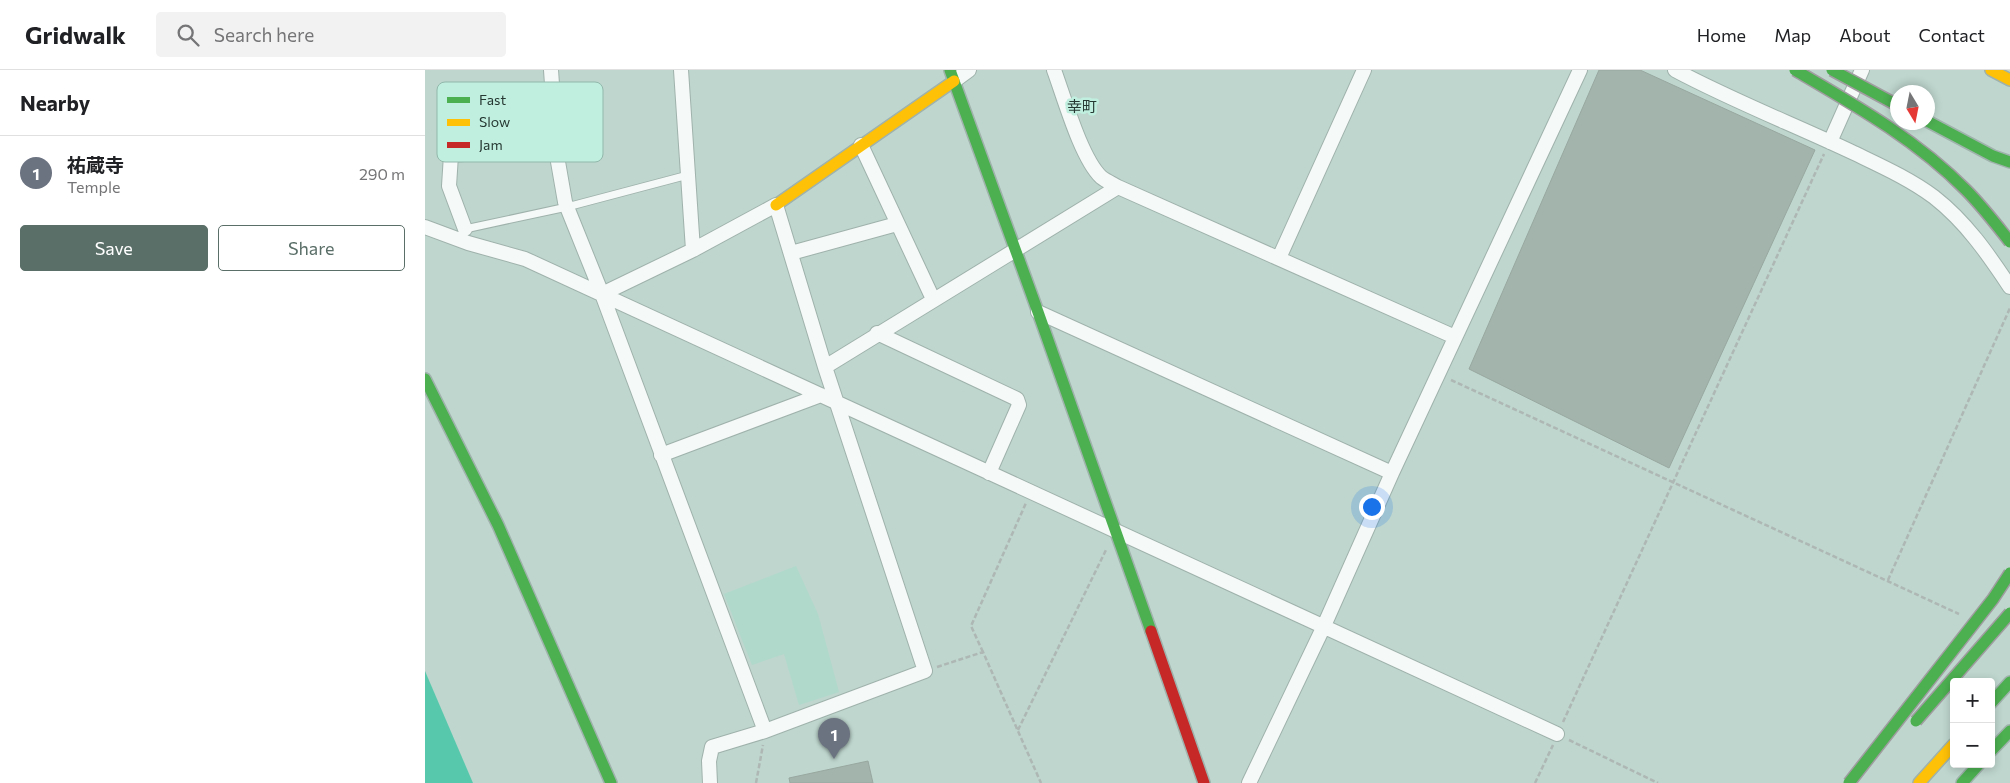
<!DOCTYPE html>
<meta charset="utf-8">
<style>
:root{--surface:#fff;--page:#f2f2f2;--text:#202124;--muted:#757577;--line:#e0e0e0;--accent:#5b6f69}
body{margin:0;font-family:Commissioner,"Noto Sans JP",sans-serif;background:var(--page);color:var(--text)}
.controls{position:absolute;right:15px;bottom:15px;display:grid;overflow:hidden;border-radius:5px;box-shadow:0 2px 8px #0003}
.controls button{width:45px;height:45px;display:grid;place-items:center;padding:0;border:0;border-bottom:1px solid var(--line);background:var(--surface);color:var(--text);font:25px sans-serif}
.compass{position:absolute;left:1465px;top:15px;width:45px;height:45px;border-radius:50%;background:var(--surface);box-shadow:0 2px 8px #0003;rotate:170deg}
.you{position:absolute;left:946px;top:436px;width:18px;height:18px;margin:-12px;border:4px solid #fff;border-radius:50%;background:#1a73e8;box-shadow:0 0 0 8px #1a73e833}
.badge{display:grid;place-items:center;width:32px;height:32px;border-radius:50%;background:var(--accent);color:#fff;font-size:16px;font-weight:700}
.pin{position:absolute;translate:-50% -41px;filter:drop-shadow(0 1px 2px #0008)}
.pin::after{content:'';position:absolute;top:26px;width:18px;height:15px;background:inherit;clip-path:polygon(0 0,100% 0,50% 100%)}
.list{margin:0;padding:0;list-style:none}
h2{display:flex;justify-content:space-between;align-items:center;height:65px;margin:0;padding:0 20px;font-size:21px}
h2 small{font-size:16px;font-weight:400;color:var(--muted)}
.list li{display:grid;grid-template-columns:32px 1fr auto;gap:15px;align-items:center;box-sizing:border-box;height:75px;padding:0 20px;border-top:1px solid var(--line)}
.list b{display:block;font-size:19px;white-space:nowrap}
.list p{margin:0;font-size:16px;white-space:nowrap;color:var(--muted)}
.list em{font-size:16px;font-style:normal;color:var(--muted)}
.actions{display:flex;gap:10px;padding:15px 20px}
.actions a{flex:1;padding:11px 0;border:1px solid var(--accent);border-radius:5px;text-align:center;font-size:18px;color:var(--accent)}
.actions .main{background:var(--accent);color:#fff}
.icon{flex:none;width:28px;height:28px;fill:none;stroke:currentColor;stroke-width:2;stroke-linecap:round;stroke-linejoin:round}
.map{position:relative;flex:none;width:1585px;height:713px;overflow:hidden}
header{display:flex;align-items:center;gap:30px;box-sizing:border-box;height:70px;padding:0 25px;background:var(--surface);border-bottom:1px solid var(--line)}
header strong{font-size:24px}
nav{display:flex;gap:28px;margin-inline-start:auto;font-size:18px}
.search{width:350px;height:45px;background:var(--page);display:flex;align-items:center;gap:12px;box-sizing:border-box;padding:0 18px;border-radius:5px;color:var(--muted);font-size:19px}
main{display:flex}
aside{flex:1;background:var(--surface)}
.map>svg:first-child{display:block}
.built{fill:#b0d9cc}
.water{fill:#58c8ad}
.building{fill:#a3b4ac;stroke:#98a8a0}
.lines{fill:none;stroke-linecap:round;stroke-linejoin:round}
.lane-casing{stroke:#9fb2ab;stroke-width:9}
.street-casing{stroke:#9fb2ab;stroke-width:16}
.fast-casing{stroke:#9fb2ab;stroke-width:14}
.slow-casing{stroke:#9fb2ab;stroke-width:14}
.jam-casing{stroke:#9fb2ab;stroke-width:14}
.path{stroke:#aeb7b3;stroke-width:2.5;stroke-dasharray:5 2.5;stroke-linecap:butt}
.lane{stroke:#f5f9f8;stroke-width:7}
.street{stroke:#f5f9f8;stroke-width:14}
.fast{stroke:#4caf50;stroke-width:11}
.slow{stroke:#ffc107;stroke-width:11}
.jam{stroke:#c62828;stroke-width:11}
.fast-bridge-casing{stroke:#a09ca0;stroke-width:14;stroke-linecap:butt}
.fast-bridge{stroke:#4caf50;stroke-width:11}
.labels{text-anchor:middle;stroke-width:5;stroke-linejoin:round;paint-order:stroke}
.quarter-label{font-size:15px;fill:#263832;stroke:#c0efdf}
.key{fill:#c0efdf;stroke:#92b8ab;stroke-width:1}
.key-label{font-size:14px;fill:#263832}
</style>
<header>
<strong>Gridwalk</strong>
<div class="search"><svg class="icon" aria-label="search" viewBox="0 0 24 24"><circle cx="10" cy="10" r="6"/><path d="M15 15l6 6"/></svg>Search here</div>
<nav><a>Home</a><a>Map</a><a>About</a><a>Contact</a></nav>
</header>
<main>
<aside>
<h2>Nearby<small></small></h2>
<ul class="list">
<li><span class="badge" style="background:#6b7280">1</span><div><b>祐蔵寺</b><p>Temple</p></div><em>290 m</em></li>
</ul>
<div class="actions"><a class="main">Save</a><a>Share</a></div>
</aside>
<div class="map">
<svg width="1585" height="713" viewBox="0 0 1585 713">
<rect width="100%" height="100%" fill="#bed6ce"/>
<!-- built -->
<path class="built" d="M371,496l22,48 21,78 -40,13 -15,-51 -32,11 -28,-71z"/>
<!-- water -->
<path class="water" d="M0,601l48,112h-48z"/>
<!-- building -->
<path class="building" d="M1174,0h41l175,80 -146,318 -200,-99z
M443,691l5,22h-83l-1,-5z"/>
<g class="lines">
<defs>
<path id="lane" d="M40,159l102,-22 121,-32"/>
<path id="street" d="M126,0l6,86 8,46 37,92 163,437
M256,0l12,180
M629,0c10,27 27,88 47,107 5,4 12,7 17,10l337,150
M1250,0c58,31 120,55 179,83 27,13 56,26 80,44 32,25 54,57 76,90
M529,11l15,-11
M1405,72l32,-72
M436,75l72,154
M0,157l43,16 57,16 1032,475
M40,159l-16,-43 2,-31 105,-8
M366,183l106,-29
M854,188l85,-188
M177,224l91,-44 83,-45 49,162 100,304 -160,60 -53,16 -3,14 1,22
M613,242l354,161
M452,263l140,66 2,6 -30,68
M400,297l293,-180
M236,385l160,-60
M824,713l74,-155 69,-155 188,-403"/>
<path id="fast" d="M525,0l88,242 113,319
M1502,51l66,35 17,6
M0,309l73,146 113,258
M1566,633l19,-21
M1566,681l19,-20
M1537,713l17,-19"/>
<path id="slow" d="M1566,0l19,10
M351,135l178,-124
M1494,713l35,-39"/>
<path id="jam" d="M726,561l53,152"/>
</defs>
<!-- lane casing -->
<use href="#lane" class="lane-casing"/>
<!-- street casing -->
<use href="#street" class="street-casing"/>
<!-- fast casing -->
<use href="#fast" class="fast-casing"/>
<!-- slow casing -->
<use href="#slow" class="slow-casing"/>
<!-- jam casing -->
<use href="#jam" class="jam-casing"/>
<!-- path -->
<path class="path" d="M1026,310l508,234
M1463,510l122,-272
M558,582l-12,-26 55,-123
M512,597l46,-15 58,131
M1138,652l261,-568
M593,660l88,-180
M1144,670l89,43
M331,713l7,-38
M1110,713l18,-38"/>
<!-- lane -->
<use href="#lane" class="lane"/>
<!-- street -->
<use href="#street" class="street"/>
<!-- fast -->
<use href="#fast" class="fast"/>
<!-- slow -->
<use href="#slow" class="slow"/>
<!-- jam -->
<use href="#jam" class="jam"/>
<defs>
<path id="fast-bridge" d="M1370,0c60,35 122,70 171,120 16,16 30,34 44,52
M1407,0l65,35
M1491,651l94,-108
M1424,713l144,-184 17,-26"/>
</defs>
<!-- fast-bridge casing -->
<use href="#fast-bridge" class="fast-bridge-casing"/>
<!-- fast-bridge -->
<use href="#fast-bridge" class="fast-bridge"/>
</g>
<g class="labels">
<!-- quarter labels -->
<g class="quarter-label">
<text x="657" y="42">幸町</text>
</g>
</g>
<!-- legend -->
<rect x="12" y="12" width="166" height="80" rx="8" class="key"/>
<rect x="22" y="27" width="23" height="6" fill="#4caf50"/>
<rect x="22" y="49" width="23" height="7" fill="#ffc107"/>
<rect x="22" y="72" width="23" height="6" fill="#c62828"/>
<g class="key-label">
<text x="54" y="35">Fast</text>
<text x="54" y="57">Slow</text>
<text x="54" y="80">Jam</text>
</g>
</svg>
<div class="controls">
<button>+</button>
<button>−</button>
</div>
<svg class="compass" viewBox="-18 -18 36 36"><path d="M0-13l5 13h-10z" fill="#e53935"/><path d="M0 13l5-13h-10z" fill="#757577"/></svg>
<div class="you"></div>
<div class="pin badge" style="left:409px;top:689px;background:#6b7280">1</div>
</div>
</main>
